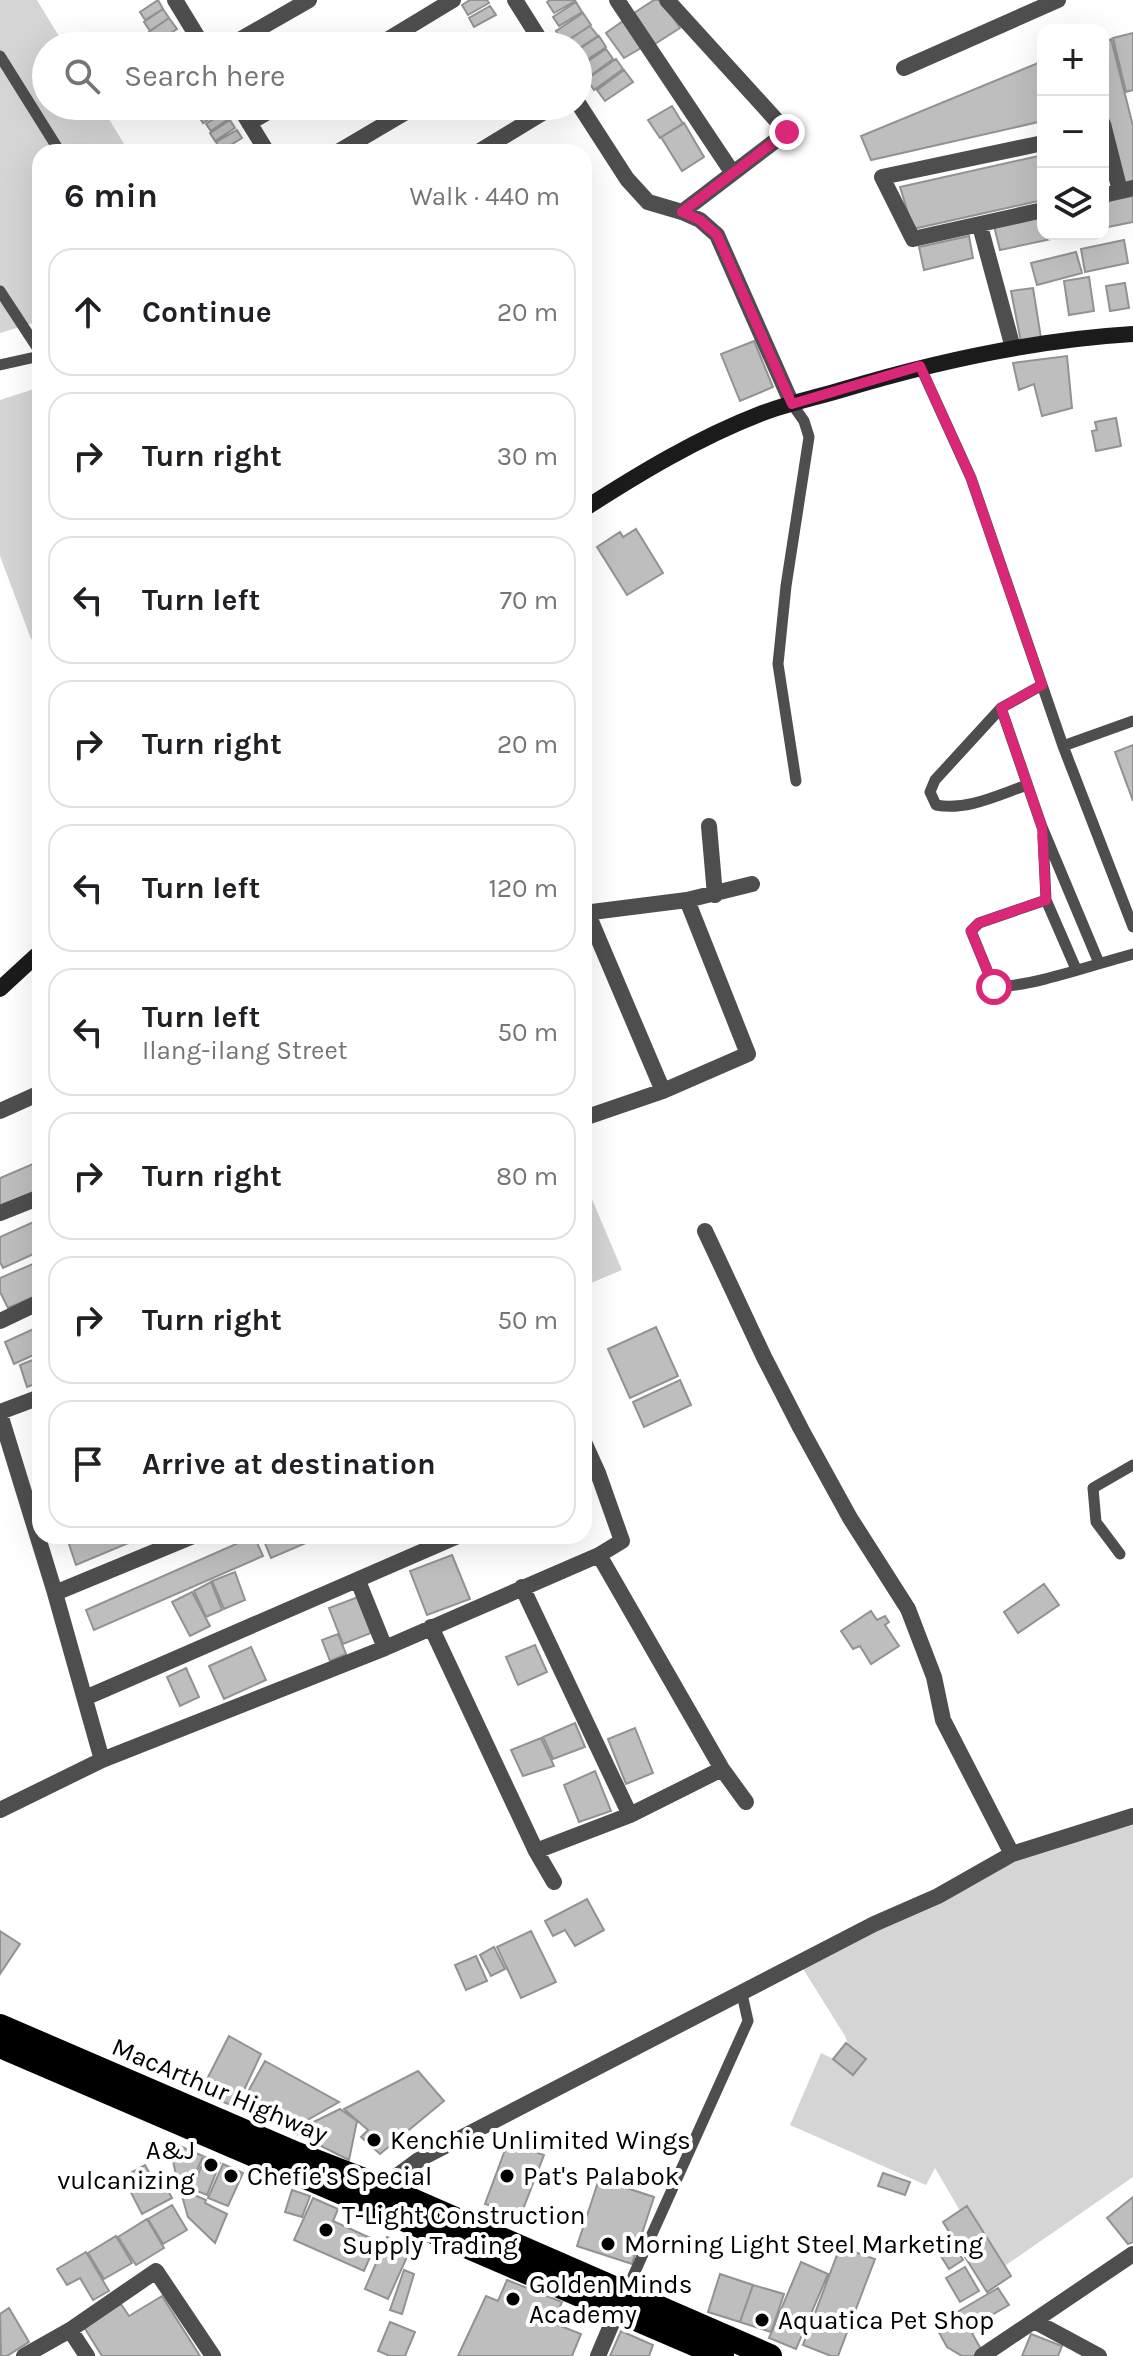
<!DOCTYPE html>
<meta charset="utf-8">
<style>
:root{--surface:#fff;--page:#f6f6f6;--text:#202124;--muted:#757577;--line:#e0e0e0}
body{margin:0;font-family:Karla,sans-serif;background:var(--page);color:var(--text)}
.controls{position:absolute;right:24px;top:24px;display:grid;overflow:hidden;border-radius:16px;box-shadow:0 8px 32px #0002}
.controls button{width:72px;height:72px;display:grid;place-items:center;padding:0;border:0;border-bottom:2px solid var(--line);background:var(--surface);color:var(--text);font:40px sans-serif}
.stop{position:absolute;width:24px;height:24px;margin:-18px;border:6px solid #db2777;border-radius:50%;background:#fff}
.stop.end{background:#db2777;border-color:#fff;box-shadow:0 2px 8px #0008}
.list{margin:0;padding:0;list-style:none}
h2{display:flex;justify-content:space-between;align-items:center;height:104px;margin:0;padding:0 32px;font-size:34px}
h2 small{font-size:26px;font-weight:400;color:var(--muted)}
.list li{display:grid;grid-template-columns:52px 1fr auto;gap:24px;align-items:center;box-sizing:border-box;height:128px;margin:0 16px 16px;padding:0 16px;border:2px solid var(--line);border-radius:24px}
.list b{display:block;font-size:30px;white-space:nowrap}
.list p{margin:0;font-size:26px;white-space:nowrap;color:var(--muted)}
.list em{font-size:26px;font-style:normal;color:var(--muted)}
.icon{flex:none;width:44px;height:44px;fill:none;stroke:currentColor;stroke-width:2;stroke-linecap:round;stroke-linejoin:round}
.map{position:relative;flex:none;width:1133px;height:2356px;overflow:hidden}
.search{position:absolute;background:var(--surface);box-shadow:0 8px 32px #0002;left:32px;top:32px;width:560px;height:88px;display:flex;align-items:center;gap:20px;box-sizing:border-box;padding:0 28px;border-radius:44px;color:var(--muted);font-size:30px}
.panel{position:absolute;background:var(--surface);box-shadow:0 8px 32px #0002;left:32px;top:144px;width:560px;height:1400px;border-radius:24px}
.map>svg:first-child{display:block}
.green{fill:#d5d5d5}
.building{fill:#bebebe;stroke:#929292;stroke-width:2}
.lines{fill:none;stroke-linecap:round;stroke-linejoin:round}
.lane{stroke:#4e4e4e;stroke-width:11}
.street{stroke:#4e4e4e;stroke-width:16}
.secondary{stroke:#1b1b1b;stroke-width:16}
.highway{stroke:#000;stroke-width:24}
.route{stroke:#db2777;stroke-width:10}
.poi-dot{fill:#000;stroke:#fff;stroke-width:3}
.labels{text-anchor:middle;stroke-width:8;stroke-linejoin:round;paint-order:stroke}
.street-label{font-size:26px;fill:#000;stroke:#fff}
.poi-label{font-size:26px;fill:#000;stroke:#fff;text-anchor:start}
</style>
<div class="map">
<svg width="1133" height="2356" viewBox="0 0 1133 2356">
<rect width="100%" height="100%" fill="#fff"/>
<!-- green -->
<path class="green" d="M0,0h37l28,46h-19v60h55l28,46h-89v169l-40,12z
M40,387v250l-9,2 -31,-83v-156z
M591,1197l31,73 -38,16v-86z
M1133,1825v352l-137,95 -61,-104 -9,17 -136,-60 31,-72 21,10 10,-9 -7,-18 -45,-72 219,-110z"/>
<!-- building -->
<path class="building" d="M158,0l5,9 -18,11 -5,-8z
M470,0h17l2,3 -21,12 -6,-10z
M550,0h25v1l-21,12 -7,-11z
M654,0h8l18,28 -25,16 -21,-31z
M576,2l6,10 -23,14 -6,-9z
M490,6l6,9 -22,12 -5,-9z
M163,9l6,9 -19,13 -6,-9z
M583,13l8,12 -27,18 -8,-12z
M169,18l8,11 -20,13 -8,-10z
M623,21l18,27 -17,10 -18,-25z
M590,26l8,10 -20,13v-3h-10l-3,-4z
M176,33l6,8 -7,5h-18z
M1133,33v57l-7,2 -13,-54z
M599,36l7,11 -28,19v-16z
M1111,39l22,87v55l-10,3 -20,-84v-56z
M606,49l7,10 -27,20 -8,-11z
M616,59l7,10 -29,21 -7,-11z
M1043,61v60l-172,39 -10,-24z
M624,70l9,12 -28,19 -8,-11z
M212,106h10l2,3 -21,14 -5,-8z
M672,106l11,18 -23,14 -12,-18z
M225,111l5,7 -19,13 -5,-7z
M230,120l5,8 -20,13 -5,-8z
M684,123l20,34 -22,14 -21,-34z
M237,130l5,8 -21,13 -5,-9z
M1043,155v45l-130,29 -13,-42z
M1133,196v26l-30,6v-26z
M1043,215v19h32l-75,16 -6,-24z
M969,236l4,22 -49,12 -5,-23z
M1124,240l4,23 -43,9 -4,-23z
M1076,252l6,21 -45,12 -6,-22z
M1089,277l5,34 -25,4 -5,-34z
M1125,283l4,25 -19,3 -4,-25z
M1033,288l8,50 -20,4 -10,-51z
M754,341l19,46 -33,14 -19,-47z
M1067,356l5,52 -30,8 -8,-32 -15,6 -6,-27z
M1116,418l5,28 -25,5 -4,-20 5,-1 -2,-8z
M636,529l27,44 -36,22 -30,-48 23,-15 3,5z
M1133,745v56l-18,-49z
M40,1161v29l-40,18v-30z
M40,1219v32l-37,17 -3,-6v-25z
M40,1261v33l-32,14 -8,-16v-14z
M40,1326v26l-26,12 -9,-22z
M656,1327l22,49 -48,22 -22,-49z
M40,1357v25l-13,5 -7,-22z
M680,1380l11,25 -47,22 -11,-25z
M88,1536h57l-69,29 -7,-21z
M254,1536l9,20 -169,74 -8,-20z
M262,1536h60l-51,22z
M452,1555l18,44 -43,16 -17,-44z
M235,1572l10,28 -21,9 -12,-28z
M211,1582l11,28 -16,7 -12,-26z
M1044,1584l15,21 -41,28 -14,-21z
M192,1592l18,34 -20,10 -18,-34z
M358,1597l13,36 -28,11 -14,-36z
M871,1611l6,9 8,-4 4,6 -4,3 14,21 -28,18 -11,-18 -7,3 -12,-18z
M338,1634l8,20 -16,7 -8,-21z
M535,1645l12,27 -29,13 -12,-28z
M251,1647l15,33 -42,19 -15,-33z
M186,1668l13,29 -19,9 -13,-29z
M575,1723l10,24 -32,12 -10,-22z
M635,1728l18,45 -27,11 -18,-45z
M541,1738l13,28 -31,10 -12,-26z
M595,1771l16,40 -32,11 -15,-37z
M587,1899l17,31 -29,16 -10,-16 -12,6 -8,-15z
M0,1931l20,13 -20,30z
M531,1931l25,51 -35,16 -24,-51z
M494,1947l11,22 -14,7 -11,-21z
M476,1956l11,25 -21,9 -11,-25z
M229,2036l32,18 -25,53 -36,-14z
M846,2043l20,16 -13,16 -20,-16z
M265,2061l74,41 -51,29 -49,-23z
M418,2071l26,30 -64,53 -19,-17 7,-7 -24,-21z
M340,2109l17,12 -8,39 -56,-28z
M508,2142l36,13 -24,62 -35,-13z
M175,2144l28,12 -13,32 -12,-5 -7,-30z
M205,2157l15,6 -13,32 -15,-6z
M223,2164l20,9 -15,33 -20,-8z
M145,2165l12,22 7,-4 8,15 -30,16 -19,-37z
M883,2173l27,9 -5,13 -27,-9z
M599,2179l55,18 -22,67 -55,-18z
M180,2189l26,11 -1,3 22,11 -12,29 -27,-26z
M292,2190l18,6 -8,21 -17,-5z
M1133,2197v45l-5,2 -21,-26z
M313,2198l25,11 -5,12 44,20 -13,30 -70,-31z
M172,2205l15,25 -24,14 -15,-25z
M967,2206l44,70 -24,16 -44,-70z
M147,2219l17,29 -28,17 -18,-28z
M116,2236l16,27 -28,16 -16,-26z
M387,2237l24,11 -23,51 -23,-10z
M954,2245l9,15 -14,9 -10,-16z
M840,2247l35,12 -37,97h-7l-28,-11z
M86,2252l23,39 -16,9 -13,-22 -13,7 -10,-16z
M801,2262l27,12 -32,75 -27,-11z
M965,2267l14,24 -19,11 -14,-24z
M404,2270l10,4 -12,40 -12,-4z
M720,2274l33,11 -13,37 -32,-10z
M507,2280l55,22 -9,21 28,11 -9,22h-114l28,-60 12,5z
M753,2285l31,9 -13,38 -31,-10z
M998,2288l11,17 -24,14 1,7 -14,7 10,18 -9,5h-11l-15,-9 -12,-22z
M162,2296l38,60h-98l-18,-29 37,-23 8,12z
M9,2308l20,34 -22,14h-6l-1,-42z
M390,2322l25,10 -10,24h-15l-12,-5z
M621,2331l32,14 -4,11h-39z
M1031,2334l31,12 -4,10h-36z"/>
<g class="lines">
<!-- lane -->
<path class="lane" d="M0,56l60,96
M0,291l40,61
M0,365l40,-9
M920,366l51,112 92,268 70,181
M792,404l12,17 5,16 -23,149 -8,78 18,117
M1001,708l41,119 57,136
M1063,746l70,-25
M1027,785c-29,10 -61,26 -91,20l-6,-13 5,-12 66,-72 41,-23
M1043,836l3,64
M1076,969l-30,-69 -67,23 -8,8 23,56c41,-1 98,-22 139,-33
M1120,1554l-24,-32 -3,-34 40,-23
M625,2294l123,-273 -6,-27"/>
<!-- street -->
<path class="street" d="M175,0l28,46
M515,0l29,46
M617,0l115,172
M667,0l120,132 -105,80 18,8 17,15 75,169
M229,46l80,-46
M377,46l76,-46
M518,46l19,-11
M904,68l154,-68
M578,103l49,76 21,23 34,10
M239,106l28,46
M249,123l29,-17
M1103,124l17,67
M1043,143l-161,34 31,62 130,-29
M338,152l78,-46
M478,152l76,-46
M1103,195l30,-7
M980,226l33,122
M709,826l6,69
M587,912l76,179
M584,913l103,-13 65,-16
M0,1111l40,-18
M584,1118l79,-27 85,-37 -61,-154
M0,1213l40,-16
M705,1231l59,126 37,72 49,89 58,91 26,68 9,43 69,134
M0,1321l40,-19
M0,1412l40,-15
M0,1414l55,179 47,167
M599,1555l123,214 24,33
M358,1581l27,67
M522,1587l108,228
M55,1593l138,-57
M431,1627l105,224 18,31
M85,1698l373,-162
M0,1810l102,-50 283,-112 214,-93 23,-14 -24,-68 -14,-31
M536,1851l94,-36 92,-46
M380,2193l2,-6 38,-28 454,-235 64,-28 74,-42 121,-38
M1034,2321l65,35
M70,2330l17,26
M24,2356l46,-26 86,-59 57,85
M598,2356l23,-54
M982,2356l151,-102"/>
<!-- secondary -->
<path class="secondary" d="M584,509c56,-36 114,-71 176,-95 26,-10 54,-16 81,-24 96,-29 192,-50 292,-56
M0,989l40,-37"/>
<!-- highway -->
<path class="highway" d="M0,2026l297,128 85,33 388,169
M0,2046l722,310"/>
</g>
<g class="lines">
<!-- route -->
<path class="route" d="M787,132l-105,80 18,8 17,15 75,169 128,-38 51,112 71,207 -41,23 41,119 4,73 -67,23 -8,8 23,56"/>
</g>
<!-- markers -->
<g class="poi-dot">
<circle cx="374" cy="2140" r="8"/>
<circle cx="211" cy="2165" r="8"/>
<circle cx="231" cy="2176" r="8"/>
<circle cx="507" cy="2176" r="8"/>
<circle cx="326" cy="2230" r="8"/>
<circle cx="608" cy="2244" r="8"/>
<circle cx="513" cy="2299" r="8"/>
<circle cx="762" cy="2320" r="8"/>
</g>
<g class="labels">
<!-- street labels -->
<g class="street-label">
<text transform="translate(220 2090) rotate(23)" y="9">MacArthur Highway</text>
</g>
<!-- poi labels -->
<g class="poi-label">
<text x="390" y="2149">Kenchie Unlimited Wings</text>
<text x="195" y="2159" text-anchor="end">A&amp;J<tspan x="195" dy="30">vulcanizing</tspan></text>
<text x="247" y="2185">Chefie's Special</text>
<text x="523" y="2185">Pat's Palabok</text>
<text x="342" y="2224">T-Light Construction<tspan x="342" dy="30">Supply Trading</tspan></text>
<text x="624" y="2253">Morning Light Steel Marketing</text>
<text x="529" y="2293">Golden Minds<tspan x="529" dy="30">Academy</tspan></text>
<text x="778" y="2329">Aquatica Pet Shop</text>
</g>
</g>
</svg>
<div class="controls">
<button>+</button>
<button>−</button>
<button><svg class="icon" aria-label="layers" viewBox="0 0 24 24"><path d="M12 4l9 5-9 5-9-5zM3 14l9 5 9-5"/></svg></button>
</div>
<div class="stop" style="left:994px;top:987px"></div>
<div class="stop end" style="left:787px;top:132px"></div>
<div class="search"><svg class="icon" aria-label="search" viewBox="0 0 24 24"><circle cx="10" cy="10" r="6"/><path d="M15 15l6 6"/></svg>Search here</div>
<section class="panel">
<h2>6 min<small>Walk · 440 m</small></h2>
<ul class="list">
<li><svg class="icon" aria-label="ahead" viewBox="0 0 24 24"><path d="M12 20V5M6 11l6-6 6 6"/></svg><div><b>Continue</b></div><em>20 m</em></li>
<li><svg class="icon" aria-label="right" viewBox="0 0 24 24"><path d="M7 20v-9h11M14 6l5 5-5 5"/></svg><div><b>Turn right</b></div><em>30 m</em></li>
<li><svg class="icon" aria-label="left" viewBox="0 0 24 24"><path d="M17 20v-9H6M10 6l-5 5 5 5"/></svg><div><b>Turn left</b></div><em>70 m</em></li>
<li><svg class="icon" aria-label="right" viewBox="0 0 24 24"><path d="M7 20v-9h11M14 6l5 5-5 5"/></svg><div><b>Turn right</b></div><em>20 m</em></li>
<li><svg class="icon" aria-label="left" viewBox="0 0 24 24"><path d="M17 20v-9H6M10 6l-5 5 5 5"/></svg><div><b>Turn left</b></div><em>120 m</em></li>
<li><svg class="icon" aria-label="left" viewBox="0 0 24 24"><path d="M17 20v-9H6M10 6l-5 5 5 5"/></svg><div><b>Turn left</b><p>Ilang-ilang Street</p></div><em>50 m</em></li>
<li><svg class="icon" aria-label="right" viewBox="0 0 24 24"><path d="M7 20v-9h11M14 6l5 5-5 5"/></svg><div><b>Turn right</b></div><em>80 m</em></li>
<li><svg class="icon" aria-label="right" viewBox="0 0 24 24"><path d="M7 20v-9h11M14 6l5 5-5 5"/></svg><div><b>Turn right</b></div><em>50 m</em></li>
<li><svg class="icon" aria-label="arrive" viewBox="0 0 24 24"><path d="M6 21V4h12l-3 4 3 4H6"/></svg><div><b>Arrive at destination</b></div></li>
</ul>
</section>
</div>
